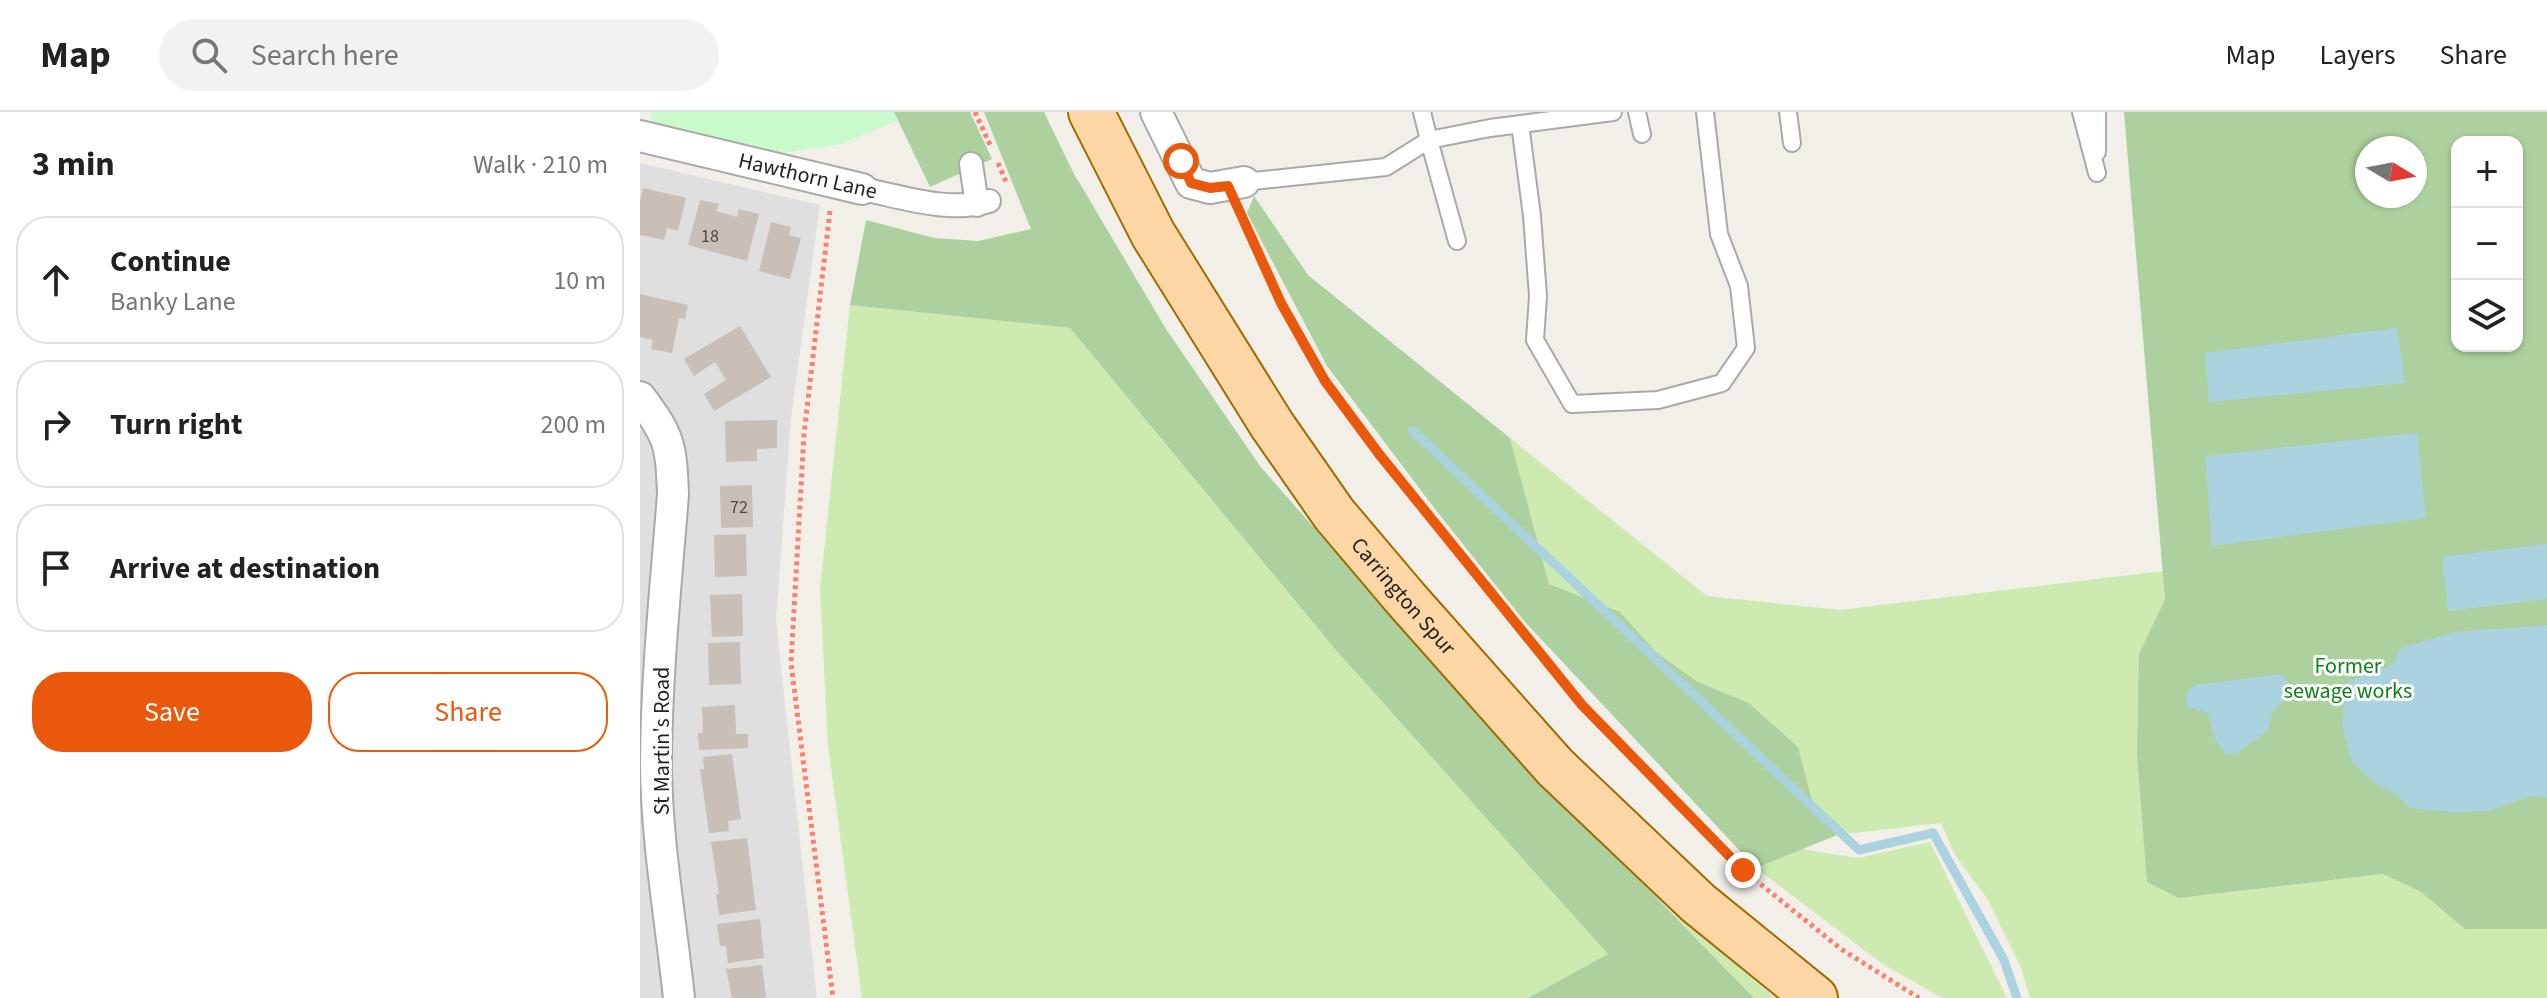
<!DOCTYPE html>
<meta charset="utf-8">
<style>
:root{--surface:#fff;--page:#f2f2f2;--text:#222;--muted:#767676;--line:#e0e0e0;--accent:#ea580c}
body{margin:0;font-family:"Source Sans 3",sans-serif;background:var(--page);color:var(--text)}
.controls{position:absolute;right:24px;top:24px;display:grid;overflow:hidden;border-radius:16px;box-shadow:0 2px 6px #0004}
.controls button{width:72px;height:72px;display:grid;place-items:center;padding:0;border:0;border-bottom:2px solid var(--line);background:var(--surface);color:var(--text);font:40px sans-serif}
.compass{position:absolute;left:1715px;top:24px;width:72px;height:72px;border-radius:50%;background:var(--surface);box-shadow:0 2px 6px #0004;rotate:100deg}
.stop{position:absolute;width:24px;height:24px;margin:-18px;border:6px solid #ea580c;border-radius:50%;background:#fff}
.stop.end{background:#ea580c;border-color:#fff;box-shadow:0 2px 8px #0008}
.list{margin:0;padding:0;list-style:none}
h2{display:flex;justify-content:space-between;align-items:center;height:104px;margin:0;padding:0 32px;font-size:34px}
h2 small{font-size:26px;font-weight:400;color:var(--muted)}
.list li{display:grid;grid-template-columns:52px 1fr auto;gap:24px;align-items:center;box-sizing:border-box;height:128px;margin:0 16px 16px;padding:0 16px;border:2px solid var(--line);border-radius:32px}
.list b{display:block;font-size:30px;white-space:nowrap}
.list p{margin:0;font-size:26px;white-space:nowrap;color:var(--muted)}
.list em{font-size:26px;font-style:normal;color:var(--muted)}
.actions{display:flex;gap:16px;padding:24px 32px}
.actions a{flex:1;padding:18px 0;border:2px solid var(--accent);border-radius:32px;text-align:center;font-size:28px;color:var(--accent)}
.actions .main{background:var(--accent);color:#fff}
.icon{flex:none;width:44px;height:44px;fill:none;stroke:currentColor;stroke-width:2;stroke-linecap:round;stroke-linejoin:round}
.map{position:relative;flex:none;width:1907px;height:886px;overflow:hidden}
header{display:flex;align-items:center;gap:48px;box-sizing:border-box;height:112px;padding:0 40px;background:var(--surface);border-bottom:2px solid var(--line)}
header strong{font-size:38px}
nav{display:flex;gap:44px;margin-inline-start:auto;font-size:28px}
.search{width:560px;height:72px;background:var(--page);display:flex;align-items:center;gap:20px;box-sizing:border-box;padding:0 28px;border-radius:44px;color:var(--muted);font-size:30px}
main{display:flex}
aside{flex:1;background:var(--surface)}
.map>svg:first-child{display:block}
.residential{fill:#e0dfdf}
.grass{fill:#cdebb0}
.forest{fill:#add19e;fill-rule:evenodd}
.park{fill:#c8facc}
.water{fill:#aad3df}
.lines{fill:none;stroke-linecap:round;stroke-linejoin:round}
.stream{stroke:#aad3df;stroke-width:9}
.building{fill:#c7bfb8}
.service-casing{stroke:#a9a9a9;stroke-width:20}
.pedestrian-casing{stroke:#a9a9a9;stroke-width:26}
.minor-casing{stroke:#a9a9a9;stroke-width:34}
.primary-casing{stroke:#a06b00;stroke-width:48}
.path{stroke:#fa8072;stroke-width:5;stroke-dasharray:4 4;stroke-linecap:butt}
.service{stroke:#fff;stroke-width:16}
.pedestrian{stroke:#fff;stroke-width:22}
.minor{stroke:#fff;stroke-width:30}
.primary{stroke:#fcd6a4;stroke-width:44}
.route{stroke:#ea580c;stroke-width:10}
.labels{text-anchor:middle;stroke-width:6;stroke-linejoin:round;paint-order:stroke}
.number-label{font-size:18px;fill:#4b4948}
.street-label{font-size:22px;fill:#222;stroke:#fff}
.park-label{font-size:22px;fill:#0c8416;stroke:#fff}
</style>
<header>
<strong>Map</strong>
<div class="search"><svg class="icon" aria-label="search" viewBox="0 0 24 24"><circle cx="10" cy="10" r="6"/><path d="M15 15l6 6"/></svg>Search here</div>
<nav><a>Map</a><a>Layers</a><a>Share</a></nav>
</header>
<main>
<aside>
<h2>3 min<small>Walk · 210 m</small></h2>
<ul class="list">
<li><svg class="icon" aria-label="ahead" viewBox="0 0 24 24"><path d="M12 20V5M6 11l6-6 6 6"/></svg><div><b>Continue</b><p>Banky Lane</p></div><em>10 m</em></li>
<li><svg class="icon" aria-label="right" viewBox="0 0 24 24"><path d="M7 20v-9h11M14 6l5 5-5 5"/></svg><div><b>Turn right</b></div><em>200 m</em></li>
<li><svg class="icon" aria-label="arrive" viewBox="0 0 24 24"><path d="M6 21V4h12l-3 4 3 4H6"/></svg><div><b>Arrive at destination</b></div></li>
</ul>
<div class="actions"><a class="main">Save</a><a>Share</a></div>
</aside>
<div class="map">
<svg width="1907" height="886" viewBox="0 0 1907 886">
<rect width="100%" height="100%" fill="#f2efe9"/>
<!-- residential -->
<path class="residential" d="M0,51l180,42 -29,213 -15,202 41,378h-177z"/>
<!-- grass -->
<path class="grass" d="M210,193l220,23 265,321 274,305 -81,44h-666l-34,-252 -8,-157z
M870,326l197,158 133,14 323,-39 2,28 -26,55 40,244 204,-24 38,18 44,37h82v69h-517l-9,-30 -33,-68 -33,-45 -14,-32 -104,12 -21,-20 -18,-68 -49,-44 -51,-21 -42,-30 -37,-40 -70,-28z
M1290,730l77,156h-65l-61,-35 -125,-95 45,-19 57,9z
M1002,769l73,66 61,51h-22z"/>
<!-- forest -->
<path class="forest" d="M254,0h76l22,47 -62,28z
M344,0h60l29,60 93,157 94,137 202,231 292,301h-226l80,-44 -273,-305 -265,-321 -220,-23 16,-85 68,18 44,3 53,-12z
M1484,0h423v817h-82l-44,-37 -38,-18 -204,24 -32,-16 -10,-127 2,-101 26,-55zM1817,30h60v204h-60zM1727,36h48v48h-48z
M614,84l54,79 202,163 39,146 71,28 36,40 42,30 51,21 49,44 18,68 21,20 -81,33 -231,-246 -90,-113 -108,-143 -80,-153z"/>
<!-- park -->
<path class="park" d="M11,0h243l3,9 -56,23 -58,9 -130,-24z"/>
<!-- water -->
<path class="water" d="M1757,216l8,55 -196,19 -4,-49z
M1777,321l9,85 -214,28 -7,-90z
M1907,432v55l-99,12 -6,-54z
M1907,513v173l-15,-2 -44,15 -34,1 -44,-4 -14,-14 -24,-12 -21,-22 -9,-35 5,-43 45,-17 9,-17 54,-16z
M1642,562l8,11 -4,14 -13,12 -5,19 -30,23 -13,1 -11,-17 -6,-24 -22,-7 1,-14 8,-7z"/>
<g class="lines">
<!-- stream -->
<path class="stream" d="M772,318l447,420 74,-17 71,127 13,38"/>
</g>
<!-- building -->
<path class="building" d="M3,76l43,10 -8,33 -11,-3 -3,12 -24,-5v-33z
M60,88l19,4 -3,7 21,6 2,-8 20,5 -12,47 -59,-16z
M131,110l20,5 -2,8 12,3 -11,41 -31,-8z
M0,182l48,11 -3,14 -6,-1 -7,35 -21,-4 2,-9 -13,-3z
M100,214l31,51 -57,34 -10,-17 22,-14 -11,-18 -21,14 -10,-17z
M137,308v28l-20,1v12l-31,1 -1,-41z
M112,373l1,42 -32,1 -1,-42z
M106,422l1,42 -32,1 -1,-42z
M102,482l1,42 -31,1 -2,-42z
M100,530l1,42 -32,1 -1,-42z
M95,593l1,29h12v14l-49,2 -1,-17h5l-1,-26z
M92,642l9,65 -13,2 1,10 -20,2 -9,-64h4l-1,-12z
M107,726l9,72 -37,5 -3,-21h3l-8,-52z
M120,807l4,39 -36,5 -2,-17h-6l-3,-22z
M122,853l4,33h-34l-6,-29z"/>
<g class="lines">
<defs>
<path id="service" d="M997,0l5,22
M1148,0l4,31
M1441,0l16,61
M880,12l12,92 6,80 -3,44 37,64 86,-4 64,-17 24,-35 -7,-62 -20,-52 -14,-122
M1457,40v-40
M604,70l142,-15 43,-27 -7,-28
M817,129l-28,-101 61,-12 123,-16"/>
<path id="pedestrian" d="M331,52l6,41
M222,77c41,8 86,24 127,12"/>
<path id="minor" d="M516,0l35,71 19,5 34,-6
M0,24l222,53
M0,285c30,40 31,48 33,97 -7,91 -17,183 -17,274 1,76 15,154 23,230"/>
<g id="primary">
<path id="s1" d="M451,0l62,122 119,191 62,89 72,85 149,168 143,136 117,95"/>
</g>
</defs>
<!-- service casing -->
<use href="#service" class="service-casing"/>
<!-- pedestrian casing -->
<use href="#pedestrian" class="pedestrian-casing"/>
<!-- minor casing -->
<use href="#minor" class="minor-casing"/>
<!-- primary casing -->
<use href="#primary" class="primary-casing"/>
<!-- path -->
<path class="path" d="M335,0l16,35
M358,51l9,21
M190,99l-26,223 -13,229 42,335
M600,100l41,91 44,78 54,73 203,251 161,165 98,79 78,49"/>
<!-- service -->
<use href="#service" class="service"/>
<!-- pedestrian -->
<use href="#pedestrian" class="pedestrian"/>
<!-- minor -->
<use href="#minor" class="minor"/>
<!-- primary -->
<use href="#primary" class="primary"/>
</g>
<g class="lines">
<!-- route -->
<path class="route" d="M541,49l10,22 19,5 18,-2 53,117 44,78 54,73 203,251 161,165"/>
</g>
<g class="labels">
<!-- number labels -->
<g class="number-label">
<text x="70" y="130">18</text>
<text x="99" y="401">72</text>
</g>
<!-- street labels -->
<g class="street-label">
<text transform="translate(168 63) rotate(13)" y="8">Hawthorn Lane</text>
<text dy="8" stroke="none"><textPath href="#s1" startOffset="578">Carrington Spur</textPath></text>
<text transform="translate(21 629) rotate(-90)" y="8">St Martin's Road</text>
</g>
<!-- park labels -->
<g class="park-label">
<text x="1708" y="561">Former<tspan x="1708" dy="25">sewage works</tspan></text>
</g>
</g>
</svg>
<div class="controls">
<button>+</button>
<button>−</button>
<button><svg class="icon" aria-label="layers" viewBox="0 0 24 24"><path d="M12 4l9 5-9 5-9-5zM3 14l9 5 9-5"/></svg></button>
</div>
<svg class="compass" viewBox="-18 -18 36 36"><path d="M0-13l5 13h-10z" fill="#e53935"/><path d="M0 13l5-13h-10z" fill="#767676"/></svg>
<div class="stop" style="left:541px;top:49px"></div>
<div class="stop end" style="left:1103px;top:758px"></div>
</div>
</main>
